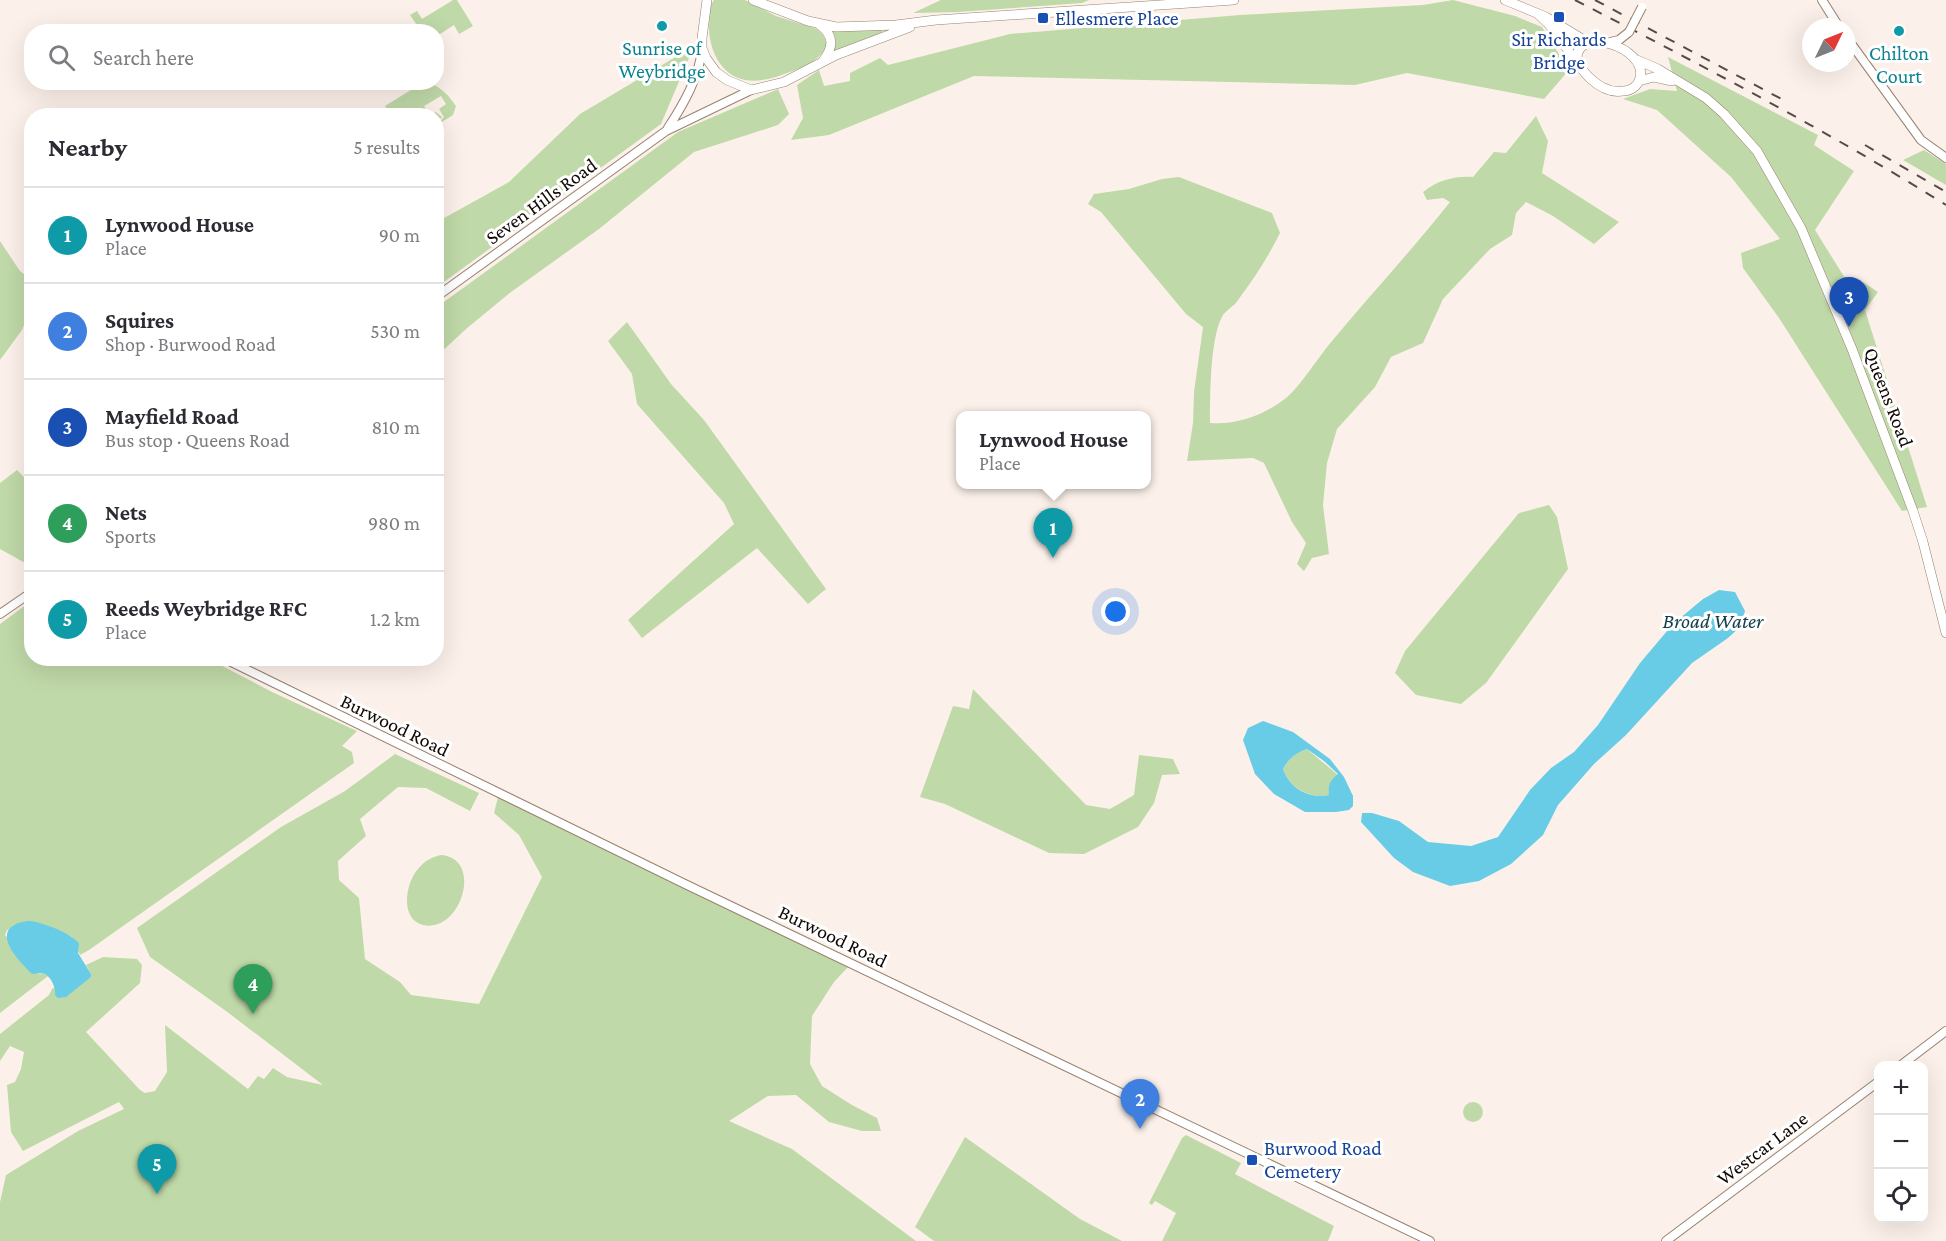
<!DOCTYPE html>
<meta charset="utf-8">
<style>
:root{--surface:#fff;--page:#f2f2f3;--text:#2b2b33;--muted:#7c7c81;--line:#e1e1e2;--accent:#0b8043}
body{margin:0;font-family:"Crimson Pro",serif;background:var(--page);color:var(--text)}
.controls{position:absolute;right:18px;bottom:18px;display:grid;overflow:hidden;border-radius:12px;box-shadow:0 6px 24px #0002}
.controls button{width:54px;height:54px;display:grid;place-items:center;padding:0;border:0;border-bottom:2px solid var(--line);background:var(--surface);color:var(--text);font:30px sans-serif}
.compass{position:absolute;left:1802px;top:18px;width:54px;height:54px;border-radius:50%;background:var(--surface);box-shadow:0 6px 24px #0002;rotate:47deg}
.you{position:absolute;left:1116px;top:612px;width:21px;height:21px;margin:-15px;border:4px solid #fff;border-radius:50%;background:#1a73e8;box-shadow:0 0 0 9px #1a73e833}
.badge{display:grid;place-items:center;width:39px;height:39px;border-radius:50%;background:var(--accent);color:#fff;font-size:20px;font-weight:700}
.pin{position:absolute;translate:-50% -50px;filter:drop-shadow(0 2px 3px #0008)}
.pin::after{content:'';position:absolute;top:32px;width:21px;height:18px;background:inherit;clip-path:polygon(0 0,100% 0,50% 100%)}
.popup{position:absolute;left:956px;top:411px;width:195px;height:78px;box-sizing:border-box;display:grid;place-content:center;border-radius:12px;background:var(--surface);filter:drop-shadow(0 2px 4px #0005);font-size:20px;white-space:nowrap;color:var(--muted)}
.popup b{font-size:22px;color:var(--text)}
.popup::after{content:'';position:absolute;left:50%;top:100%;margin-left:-12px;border:12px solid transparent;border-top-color:var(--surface)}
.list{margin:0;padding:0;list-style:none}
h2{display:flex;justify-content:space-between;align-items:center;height:78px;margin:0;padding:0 24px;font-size:26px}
h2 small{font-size:20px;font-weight:400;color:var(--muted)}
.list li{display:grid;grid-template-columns:39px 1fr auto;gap:18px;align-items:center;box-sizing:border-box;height:96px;padding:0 24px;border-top:2px solid var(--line)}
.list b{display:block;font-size:22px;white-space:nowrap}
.list p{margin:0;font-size:20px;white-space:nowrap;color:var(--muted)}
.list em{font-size:20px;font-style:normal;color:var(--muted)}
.icon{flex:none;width:33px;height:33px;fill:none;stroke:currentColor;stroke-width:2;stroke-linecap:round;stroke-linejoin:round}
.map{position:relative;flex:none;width:1946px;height:1241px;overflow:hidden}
.search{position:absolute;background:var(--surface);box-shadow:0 6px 24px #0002;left:24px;top:24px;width:420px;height:66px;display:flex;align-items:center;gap:15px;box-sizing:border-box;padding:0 21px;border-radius:24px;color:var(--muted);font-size:22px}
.panel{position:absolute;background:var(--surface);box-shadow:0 6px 24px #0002;left:24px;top:108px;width:420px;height:558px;border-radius:24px}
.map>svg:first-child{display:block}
.green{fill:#c0d9a8}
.water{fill:#68cce7;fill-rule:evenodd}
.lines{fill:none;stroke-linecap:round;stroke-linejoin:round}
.secondary-casing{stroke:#998270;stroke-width:10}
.primary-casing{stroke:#998270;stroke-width:10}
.secondary{stroke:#fff;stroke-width:8}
.primary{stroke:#fff;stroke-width:9}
.rail{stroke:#564c46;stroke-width:2;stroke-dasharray:10 10;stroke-linecap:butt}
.secondary-bridge-casing{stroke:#998270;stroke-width:10;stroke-linecap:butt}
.secondary-bridge{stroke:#fff;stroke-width:8}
.transit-dot{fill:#1a4fb4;stroke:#fff;stroke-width:2}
.culture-dot{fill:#0f9aa8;stroke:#fff;stroke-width:2}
.labels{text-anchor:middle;stroke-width:6;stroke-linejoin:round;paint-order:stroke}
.transit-label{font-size:20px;fill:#164399;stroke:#fff;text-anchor:start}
.culture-label{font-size:20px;fill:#0d838f;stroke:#fff}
.street-label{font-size:20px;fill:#120904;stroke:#fff}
.water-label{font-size:21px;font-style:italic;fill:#103e4a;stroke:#fff}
</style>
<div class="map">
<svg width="1946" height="1241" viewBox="0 0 1946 1241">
<rect width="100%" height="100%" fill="#fcf1ea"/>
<!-- green -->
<path class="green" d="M453,0h4l16,26 -14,8 -5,-9 -17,11 -1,-4 -15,-1 -11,-16 7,-4 5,8z
M714,0h31l31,16 41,13 7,7 3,10c-7,14 -22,21 -37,26 -13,5 -31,11 -45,8 -25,-5 -36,-31 -36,-53 1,-10 -1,-19 5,-27z
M941,0h148l-7,3 -124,9 -45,1z
M1453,0l62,16 27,11 27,43 -25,29 -137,-26 -52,12 -381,-9 -145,59 -38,5 12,-22 -6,-33 22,-15 5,16 26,-5v-8l30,-15 8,7 122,-31 230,-19 183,-10z
M832,30h50l1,2 -50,22 2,-12z
M694,46l-33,78 -224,163v-65l72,-40 71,-68z
M1668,57l150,78 -4,10 40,26 -39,59 33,53 7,4 8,-5 15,10 -13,18 62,197 -25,4 -123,-193 -36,-50 -2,-15 39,-14 -49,-62 -74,-67 -34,-11 27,-10 27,2z
M422,83c15,-1 26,11 34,23l-3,9 -16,10 7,-8 -5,-8 7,-5 -5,-8 -17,10 6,9 6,-3 6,5 -5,5 -1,-6 -16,-1 -4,-4 -5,4h-20l-6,-9z
M778,89l11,25 -11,11 -84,27 -95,77 -88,63 -45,37 -29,27v-49l241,-175z
M1536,116l12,25 -6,32 77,49 -25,22 -41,-28 -27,-14 -10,11 -4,22 -22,14 -47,50 -20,44 -32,14 -16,30 -38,42 -10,34 -4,42 6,49 -17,4 -8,13 -7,-7 9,-21 -14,-21 -28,-59 -11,-5 -66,3 6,-38 1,-31 9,-65 -17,-13 -85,-102 -13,-8 6,-10 35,-5 33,-10 17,-2 93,36 8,20c-12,24 -26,46 -42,67 -4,7 -13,10 -16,17 -12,22 -12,80 -12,106 28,2 54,-8 76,-25 14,-11 33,-42 46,-57 39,-47 80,-91 118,-139l-7,-4 -16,2 -4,-8c15,-12 32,-16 50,-15l21,-25 12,1z
M1924,150l22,14v21l-43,-25z
M0,241l20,30 12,9 -1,28 -9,22 -22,30z
M627,322l44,62 33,36 122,169 -18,15 -51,-56 -115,90 -14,-18 106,-96 -10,-21 -87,-99 -5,-30 -24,-33z
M17,470l9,9 5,-2v99l-4,-12 -27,-15v-66z
M1549,505l8,12 11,52 -82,114 -25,21 -45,-9 -21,-22 10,-22 114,-138z
M31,601l1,57 177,1 63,33 85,39 -15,15 10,6 2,11 -265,187 -9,5 -9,-19 -49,-14 -15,8 -2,5 33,39 5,-1 5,3 -48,37v-389z
M973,689l113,116 24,4 24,-14 5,-40 34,4 7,15 -18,1 -8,28 -16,24 -54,27 -35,-1 -104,-49 -25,-7 33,-91 16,3z
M1307,749l31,26 -8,20c-20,4 -40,-6 -47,-26 6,-11 13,-16 24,-20z
M395,754l84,39 -9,18 -44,-23 -28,-1 -38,32 6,17 -28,25 1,19 20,18 6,61 35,23 11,13 68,9 63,-127 -23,-42 -25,-22 4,-16 351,169 -15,16 -22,34 -2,48 12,22 30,19 25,13 4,13h-19l-33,-9 -33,-27 -28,1 -39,25 63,28 124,92h-916v-39l6,-27 72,-44 46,-22 -5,-7 -96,49 -12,-19 -4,-47 8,-3 6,-13 3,-17 -14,-6 -10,15v-27l49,-39 3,-6 4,-2 -1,8 36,-21 -5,-9 17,-8 34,2 5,6 -2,18 -54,49 54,58 5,3 10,-2 12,-19 -2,-47 83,64 10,-13 6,3 9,-11 14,9 36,8 -97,-74 -76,-54 -13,-29 144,-101 64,-36z
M441,855c43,3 20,79 -18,70 -24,-6 -17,-43 -5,-56 6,-8 14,-12 23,-14z
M1463 1112a10 10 0 1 1 20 0a10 10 0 1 1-20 0Z
M1186,1135l55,28 -6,11 99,52 -6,15h-166l14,-28 -21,-12 -3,4 -3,-2 33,-65z
M965,1137l115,82 42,22h-188l-19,-14z"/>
<!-- water -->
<path class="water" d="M1719,590l16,2 10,19 -5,16 -12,11 -36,25 -66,72 -32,29 -36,41 -15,30 -32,29 -32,17 -29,5 -37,-14 -19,-14 -33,-36 1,-9h10l27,8 29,21 43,4 27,-9 32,-47 21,-22 23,-16 24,-27 42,-62 33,-39 30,-25z
M1263,721l30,11 37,27 14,18 9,19v10l-4,4 -13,2h-31l-31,-18 -19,-20 -12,-34 5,-12zM1307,749l17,12 14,13c-8,7 -10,10 -9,21 -20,4 -39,-6 -46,-26 6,-11 13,-16 24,-20z
M31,921c16,3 37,11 48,22l-1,10 13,21v3l-25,20 -8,1 -3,-3c1,-7 -4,-20 -13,-22 -3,0 -7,1 -10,1 -10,-10 -32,-31 -23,-45 6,-6 14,-8 22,-8z"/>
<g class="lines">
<defs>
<path id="secondary" d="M1822,0l17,27
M1847,38l74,102 25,18
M1606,43l13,-3 10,-8
M668,128c15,-23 32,-52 34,-80
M436,297l230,-166 85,-41
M0,614l32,-22
M223,658l462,226 745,357
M1900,1066l46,-35
M1666,1241l212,-159"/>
<path id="primary" d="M707,0l-5,38v10l4,10 10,14 11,8 24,10 33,-8 52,-27 74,-28
M753,0l55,21 28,6 60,-2 40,-5 298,-20
M1505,0l41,17 43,26
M1538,14c7,6 13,12 19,20 15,20 35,62 66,57 8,0 15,-5 17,-13 8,-31 -66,-54 -63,-17
M820,25c15,11 13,23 3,36
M1637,60l21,9 48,29 18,16 33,37 44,77 51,121 61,162 10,31 23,91
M1639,81l15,-4 18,4"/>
</defs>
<!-- secondary casing -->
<use href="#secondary" class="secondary-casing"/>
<!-- primary casing -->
<use href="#primary" class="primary-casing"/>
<!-- secondary -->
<use href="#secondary" class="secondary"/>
<!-- primary -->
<use href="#primary" class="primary"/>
<!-- rail -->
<path class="rail" d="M1575,0c126,65 251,130 371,205
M1595,0l194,103
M1865,145l81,47"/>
<defs>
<path id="secondary-bridge" d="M1629,32l13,-25"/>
</defs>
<!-- secondary-bridge casing -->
<use href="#secondary-bridge" class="secondary-bridge-casing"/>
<!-- secondary-bridge -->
<use href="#secondary-bridge" class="secondary-bridge"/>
</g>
<!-- markers -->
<g class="transit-dot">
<rect x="1553" y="11" width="12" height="12" rx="3"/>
<rect x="1037" y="12" width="12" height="12" rx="3"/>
<rect x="1246" y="1154" width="12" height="12" rx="3"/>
</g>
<g class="culture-dot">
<circle cx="662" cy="26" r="6"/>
<circle cx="1899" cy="31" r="6"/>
</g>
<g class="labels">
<!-- transit labels -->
<g class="transit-label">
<text x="1055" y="25">Ellesmere Place</text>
<text x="1559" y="46" text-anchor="middle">Sir Richards<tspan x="1559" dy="23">Bridge</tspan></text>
<text x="1264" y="1155">Burwood Road<tspan x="1264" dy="23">Cemetery</tspan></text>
</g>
<!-- culture labels -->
<g class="culture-label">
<text x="662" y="55">Sunrise of<tspan x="662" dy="23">Weybridge</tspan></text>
<text x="1899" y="60">Chilton<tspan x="1899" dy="23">Court</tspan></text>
</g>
<!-- street labels -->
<g class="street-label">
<text transform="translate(541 201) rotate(-36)" y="7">Seven Hills Road</text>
<text transform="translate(1889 397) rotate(69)" y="7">Queens Road</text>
<text transform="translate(395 725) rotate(26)" y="7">Burwood Road</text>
<text transform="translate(833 936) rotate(26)" y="7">Burwood Road</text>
<text transform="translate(1762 1148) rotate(-37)" y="7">Westcar Lane</text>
</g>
<!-- water labels -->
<g class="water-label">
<text x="1713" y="628">Broad Water</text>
</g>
</g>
</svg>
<div class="controls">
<button>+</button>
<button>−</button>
<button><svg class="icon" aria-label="locate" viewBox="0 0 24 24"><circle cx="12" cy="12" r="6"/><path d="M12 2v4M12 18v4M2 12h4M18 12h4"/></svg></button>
</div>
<svg class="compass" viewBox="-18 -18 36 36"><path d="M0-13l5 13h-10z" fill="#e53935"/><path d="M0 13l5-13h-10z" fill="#7c7c81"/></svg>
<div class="you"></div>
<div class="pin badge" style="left:1053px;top:558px;background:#0f9aa8">1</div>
<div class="popup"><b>Lynwood House</b>Place</div>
<div class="pin badge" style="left:1140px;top:1129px;background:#3f7fe0">2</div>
<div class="pin badge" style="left:1849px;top:327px;background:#1a4fb4">3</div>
<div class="pin badge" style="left:253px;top:1014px;background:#2e9e5b">4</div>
<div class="pin badge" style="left:157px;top:1194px;background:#0f9aa8">5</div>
<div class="search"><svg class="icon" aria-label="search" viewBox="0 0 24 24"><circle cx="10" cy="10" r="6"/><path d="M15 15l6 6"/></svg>Search here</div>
<section class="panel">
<h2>Nearby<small>5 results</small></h2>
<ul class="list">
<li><span class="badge" style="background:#0f9aa8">1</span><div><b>Lynwood House</b><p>Place</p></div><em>90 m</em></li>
<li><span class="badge" style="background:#3f7fe0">2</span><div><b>Squires</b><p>Shop · Burwood Road</p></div><em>530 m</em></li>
<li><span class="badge" style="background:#1a4fb4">3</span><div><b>Mayfield Road</b><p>Bus stop · Queens Road</p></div><em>810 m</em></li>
<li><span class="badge" style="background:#2e9e5b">4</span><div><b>Nets</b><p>Sports</p></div><em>980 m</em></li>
<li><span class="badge" style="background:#0f9aa8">5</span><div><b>Reeds Weybridge RFC</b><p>Place</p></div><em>1.2 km</em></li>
</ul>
</section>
</div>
